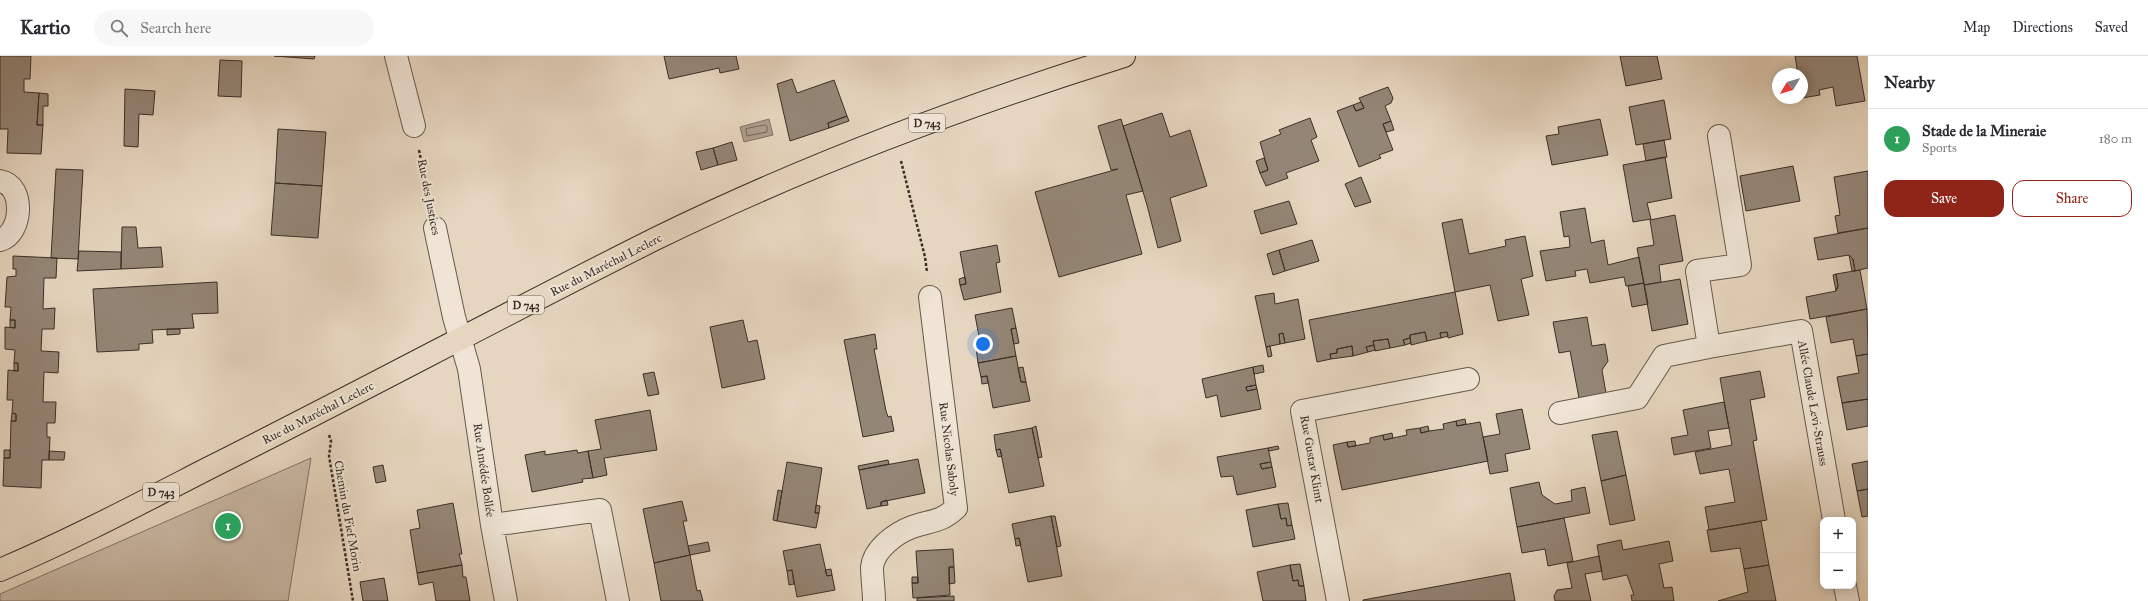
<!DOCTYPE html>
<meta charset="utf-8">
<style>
:root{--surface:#fff;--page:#f7f7f7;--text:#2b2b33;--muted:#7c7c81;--line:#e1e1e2;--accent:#8f2418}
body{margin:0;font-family:"IM FELL Great Primer",serif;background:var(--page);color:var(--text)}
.controls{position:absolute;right:12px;bottom:12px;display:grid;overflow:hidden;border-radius:8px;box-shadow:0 2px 10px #0003}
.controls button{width:36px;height:36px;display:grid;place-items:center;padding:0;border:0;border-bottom:1px solid var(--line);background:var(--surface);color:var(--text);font:20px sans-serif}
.compass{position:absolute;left:1772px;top:12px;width:36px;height:36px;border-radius:50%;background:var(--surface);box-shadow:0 2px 10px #0003;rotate:232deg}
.you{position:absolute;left:983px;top:288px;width:14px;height:14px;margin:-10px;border:3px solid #fff;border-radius:50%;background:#1a73e8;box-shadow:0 0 0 6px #1a73e833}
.badge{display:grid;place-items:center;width:26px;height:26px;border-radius:50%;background:var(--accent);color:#fff;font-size:13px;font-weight:700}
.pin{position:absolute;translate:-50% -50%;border:2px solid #fff;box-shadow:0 1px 4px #0006}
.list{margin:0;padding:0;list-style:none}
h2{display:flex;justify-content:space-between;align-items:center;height:52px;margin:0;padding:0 16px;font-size:17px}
h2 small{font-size:13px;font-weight:400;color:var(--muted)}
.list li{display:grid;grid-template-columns:26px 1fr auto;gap:12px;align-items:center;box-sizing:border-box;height:60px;padding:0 16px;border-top:1px solid var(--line)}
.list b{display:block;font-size:15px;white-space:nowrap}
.list p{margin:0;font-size:13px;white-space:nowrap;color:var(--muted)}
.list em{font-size:13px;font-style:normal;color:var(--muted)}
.actions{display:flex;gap:8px;padding:12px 16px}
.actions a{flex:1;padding:9px 0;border:1px solid var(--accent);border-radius:12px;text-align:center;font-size:14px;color:var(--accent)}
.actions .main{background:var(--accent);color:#fff}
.icon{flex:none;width:22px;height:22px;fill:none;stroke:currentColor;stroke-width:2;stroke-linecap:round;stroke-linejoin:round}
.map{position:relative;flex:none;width:1868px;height:545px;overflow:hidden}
header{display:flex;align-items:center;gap:24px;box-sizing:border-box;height:56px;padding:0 20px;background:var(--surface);border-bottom:1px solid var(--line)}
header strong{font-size:19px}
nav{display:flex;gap:22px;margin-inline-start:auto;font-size:14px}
.search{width:280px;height:36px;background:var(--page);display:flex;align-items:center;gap:10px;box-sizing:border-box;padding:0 14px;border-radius:22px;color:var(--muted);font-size:15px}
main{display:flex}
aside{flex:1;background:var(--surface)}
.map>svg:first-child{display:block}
.green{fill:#c9baa6;stroke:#827468}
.water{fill:#ac9d8c;stroke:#7f7164}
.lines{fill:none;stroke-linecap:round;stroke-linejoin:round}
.shore{stroke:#74665a;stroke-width:1}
.building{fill:#948677;stroke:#3b2f29}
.minor-casing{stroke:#66594e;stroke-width:24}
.major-casing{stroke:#3b2f29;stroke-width:24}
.path{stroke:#3b2f29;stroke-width:2.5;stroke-dasharray:3 2;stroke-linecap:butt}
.minor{stroke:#efe4d5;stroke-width:22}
.major{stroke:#e6d6bf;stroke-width:22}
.labels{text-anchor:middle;stroke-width:4;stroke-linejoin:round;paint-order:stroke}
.shield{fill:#efe4d5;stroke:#71655d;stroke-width:1}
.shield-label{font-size:11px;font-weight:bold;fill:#3b2f29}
.street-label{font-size:12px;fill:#3b2f29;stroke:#efe4d5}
</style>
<header>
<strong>Kartio</strong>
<div class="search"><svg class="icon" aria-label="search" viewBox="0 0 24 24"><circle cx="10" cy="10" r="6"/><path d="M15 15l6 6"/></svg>Search here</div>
<nav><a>Map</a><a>Directions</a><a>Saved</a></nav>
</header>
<main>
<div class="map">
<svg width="1868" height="545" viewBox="0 0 1868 545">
<rect width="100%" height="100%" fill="#e6d6bf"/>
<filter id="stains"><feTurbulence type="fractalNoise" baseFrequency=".005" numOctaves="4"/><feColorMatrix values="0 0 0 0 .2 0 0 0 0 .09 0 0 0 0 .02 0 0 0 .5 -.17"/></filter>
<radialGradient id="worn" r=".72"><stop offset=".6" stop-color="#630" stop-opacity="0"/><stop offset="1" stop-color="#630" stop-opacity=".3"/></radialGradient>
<!-- green -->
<path class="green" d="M311,402l-23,143h-288v-7z"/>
<!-- water -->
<path class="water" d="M769,63l4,16 -29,7 -4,-15z"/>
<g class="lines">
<!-- shore -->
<path class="shore" d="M765,69l2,1v6l-20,4 -1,-7z"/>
</g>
<!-- building -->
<path class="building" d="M0,0h31l-1,23h-6v13l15,1 -2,32h6l-2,29 -34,-1 1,-24h-8z
M274,0h41l-1,3z
M664,0h72l3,13 -19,4 -1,-5 -50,11z
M1620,0h37l5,23 -36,7z
M1795,0h62l8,45 -29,5 -3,-19 -14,3 1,5 -18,3v-24h-4z
M220,4l22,1 -1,36 -23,-1z
M792,23l5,14 37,-13 13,36 -19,7 1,5 -39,13 -13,-57z
M1388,31l5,11 -2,5 -6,3 6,15 -8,3 10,26 -14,5 2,3 -22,9 -22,-56 16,-6 3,6 8,-3 -5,-10z
M125,33l30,2 -2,24 -14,-1 -1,33 -14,-1z
M39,37l9,1v12h-5v19h-6z
M1664,44l7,39 -35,6 -7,-38z
M1361,46l3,6 -8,3 -3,-6z
M1162,57l8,24 20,-7 17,56 -37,12 11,43 -23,7 -11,-43 -24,-79z
M847,60l2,5 -20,7 -1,-5z
M1310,62l7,19 -6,3 8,21 -33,12 2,5 -22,8 -6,-13 8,-3 -8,-28 21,-8 -2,-4z
M1121,63l22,72 -17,4 16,59 -83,23 -24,-85 83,-23 -7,1 -13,-44z
M1600,63l8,36 -56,10 -6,-29 13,-2 -1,-7z
M1391,65l3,9 -8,2 -3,-8z
M278,73l48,3 -4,54 -47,-3z
M1664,84l3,17 -21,4 -3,-17z
M732,86l5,18 -19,5 -5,-17z
M713,92l5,17 -17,5 -5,-18z
M1665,101l7,41 -25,5 4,16 -18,3 -10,-57z
M1264,102l4,12 -8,3 -4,-12z
M1793,110l7,35 -54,10 -6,-35z
M56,113l27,1 -5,89 -27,-1z
M1868,115v57l-30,5 -3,-17 5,-1 -6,-38z
M1361,121l10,25 -16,5 -10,-23z
M275,127l47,3 -4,52 -47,-3z
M1289,145l8,23 -36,10 -7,-23z
M1585,152l6,35 13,-3 4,25 31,-8 5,26 -18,3 -2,-9 -34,6 -3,-14 -12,2 1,5 -30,5 -6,-30 30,-4 -1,-11 -5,1 -4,-25z
M1675,159l8,46 -24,4 2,17 -17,3 -7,-37 17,-3 -4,-25z
M1462,163l7,35 37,-8 -1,-6 20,-4 8,40 -12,3 8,36 -31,6 -8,-36 -35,7 -13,-69z
M122,171h14l2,21 23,-1 2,20 -42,2z
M1868,172v40l-13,3 -2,-12 -4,-4 -31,5 -4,-22z
M1312,184l7,21 -34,10 -6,-21z
M997,189l3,17 -4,1 5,29 -37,8 -4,-15 6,-1 -6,-32z
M1279,194l6,21 -12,4 -6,-21z
M79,195l42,1v17l-44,2z
M1849,199l4,4 2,12h-3z
M13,200l44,2 -1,20h-12l-1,31 12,-1 -1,21h-12l-1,22 18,1 -1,21 -14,-1 -1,30h13l-1,21h-8v14h3l-1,23h-7l-1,28 -38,-2 1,-28h6l1,-37h5v-7l-4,-1 1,-13h-6l1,-30 10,1v-8h-4l1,-13 -10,-1v-22l10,1v-8h-5l1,-13h-6l2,-30 9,-1v-7h-3z
M1860,214l7,39 -57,10 -4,-22 30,-6 2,-5 -2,-12z
M1836,218l2,12 -2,5 -3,-16z
M965,221l1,7 -6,1 -1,-6z
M1680,223l8,45 -36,7 -8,-46z
M217,226l1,31 -26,1 2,14 -42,2 1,13 -14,1v6l-42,2 -4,-63z
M1644,227l4,21 -16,3 -4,-21z
M1455,236l8,42 -15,4 -1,-6 -7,1 1,5 -14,3 -2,-9 -15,3v3l-7,2 2,5 -15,3 -2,-9 -15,2 1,4 -8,2 2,5 -15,4 -1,-10 -15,3v4l-7,1 1,5 -14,3 -8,-42z
M1274,237l1,11 23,-5 7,40 -20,4 -2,-10 -4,1 1,10 -14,3 -11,-51z
M1012,252l4,20 -5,1 5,27 -38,7 -2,-15 5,-1 -6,-32z
M1867,253l1,45 -12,2 -3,-17 -22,4 -5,-26z
M1587,261l5,29 13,-2 3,17 -6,9 4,23 -27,5 -9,-47 -11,2 -6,-31z
M10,264h5v8l-5,-1z
M743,264l5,22 9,-2 8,39 -43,9 -12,-61z
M1016,272l3,15 -5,1 -3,-15z
M167,273h13v5l-13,1z
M1425,276l2,9 -16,4 -1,-10z
M1447,276l1,4 -7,2 -1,-5z
M1283,277l2,10 -5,1 -1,-10z
M875,278l2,15h-3l12,62 2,6 3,-1 3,15 -31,6 -19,-97z
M1410,282l1,5 -6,2 -2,-5z
M1388,283l2,9 -15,3 -2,-10z
M980,285l1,6 -5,1 -2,-6z
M1374,289l1,5 -7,2 -2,-5z
M1270,290l2,10 -4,1 -2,-10z
M1352,290l1,10 -22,3 -1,-5 7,-1v-4z
M1868,298v45l-26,4 -5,-26 22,-4 -3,-17z
M1016,300l5,26h5l4,19 -37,7 -6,-32 -6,1 -3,-14z
M14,307h4v8h-4z
M1263,309l1,7 -10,2 -1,-7z
M1023,311l3,15h-5l-3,-14z
M1253,311l3,18 -10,2 1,4 10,-2 4,20 -40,8 -4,-22 -11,3 -4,-19z
M1760,315l5,26 -15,3 7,40 -4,1 14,79 -58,10 -4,-23 30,-5 -6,-33 -29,5 -5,-22 37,-7 -12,-67z
M654,316l5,22 -11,2 -5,-22z
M987,320l1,7 -6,1 -1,-7z
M1256,329l1,4 -10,2 -1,-4z
M1868,343v27l-21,4 -5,-27z
M1724,346l5,26 -21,3 3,17 -37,7 -3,-17 17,-3 -5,-25z
M1522,353l8,40 -25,5 3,17 -18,3 -7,-37 17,-3 -4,-20z
M650,354l7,40 -53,8 3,17 -14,3 -5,-27 13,-2 -6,-29z
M12,357l4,1v7h-5z
M1465,363l1,5 -9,2 -1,-5z
M1456,365l1,5 23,-4 8,39 -146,29 -9,-45 14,-3 1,5 22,-4v-5l13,-3 1,5 9,-2 14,-3 -1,-5 14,-2 1,5 8,-2 15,-2 -1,-5z
M1036,370l6,31 -4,1 -6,-30z
M1428,370l1,5 -8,2 -1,-5z
M1032,372l12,58 -35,7 -9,-44 -4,1 -2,-15z
M1617,375l9,44 -25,6 -9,-46z
M1392,377l1,5 -9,2 -1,-5z
M1355,385l1,5 -8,1 -1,-5z
M1278,390l1,3 -10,2 -1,-3z
M1268,392l3,14 -11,2 2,5 10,-2 4,20 -39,8 -4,-19 -12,1 -4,-20z
M1000,393l2,7 -4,1 -2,-7z
M4,394h6v8h-6z
M577,394l1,3 10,-2 5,27 -11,1 1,3 -51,10 -7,-37 20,-4v4z
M49,395l16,1 -1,8h-15z
M918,403l7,34 -44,9v4l-14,3 -8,-39z
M888,404l1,4 -30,6 -1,-4z
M1868,405v28l-11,2 -5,-27z
M787,406l35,6 -7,45h4l-3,15 -39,-7z
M1271,406l1,5 -10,2 -2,-5z
M383,409l3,16 -10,2 -3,-16z
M1626,419l9,45 -25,5 -9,-44z
M1539,426l3,13 13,9 17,-3 -1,-11 14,-3 5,26 -73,14 -7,-39z
M1868,433v27l-6,1 -5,-26z
M778,434l4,1 -5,30 -4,-1z
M887,444l1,5 -7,1v-4z
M682,445l5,20h-4l7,34 -36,8 -11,-54z
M453,447l9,51h-3l3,11 -45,8 -7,-43 10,-2 -3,-18z
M1288,447l4,22 -5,1 -1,-8 -5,1 -3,-15z
M1278,448l3,15 5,-1 1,8 5,-1 3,14 -42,8 -7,-37z
M816,449l4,1 -1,7h-4z
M1051,460h4l6,30 -4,1z
M1051,460l11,60 -34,6 -9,-44 -4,1 -3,-15z
M1564,462l9,43 -25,5 -3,-17 -23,4 -5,-26z
M1761,465l8,44 -25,4 -4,-21 -29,4 -4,-22z
M1019,482l2,7 -5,1 -1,-7z
M1621,484l2,10 46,-9 4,20 -14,3 5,24 8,-1 2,14h-42l-1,-6h3l-7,-20 -24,5 -6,-35z
M708,486l2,9 -20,4 -2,-9z
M820,488l7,32 5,-1 3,15 -38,7 -5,-27 -5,1 -4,-20z
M953,493l1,18h-5l1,28 -37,3 -1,-15h6l-2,-32z
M690,499l7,36 3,-1 3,11h-42l-7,-38z
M1599,500l3,15 -17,3 6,27h-36l-1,-5 3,-6 15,-2 -5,-25z
M1300,508l4,22h-5l-1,-6 -5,1 -3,-16z
M462,509l1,12h3l4,24h-34l-3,-19 -14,3 -2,-12z
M1290,509l3,16 5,-1 1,6h5l2,15h-43l-6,-29z
M1769,509l7,36h-58l30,-9 -4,-23z
M949,511h5l1,16 -6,1z
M831,513l1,6 -5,1 -2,-6z
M792,514l2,14 -5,1 -2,-14z
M1510,517l5,28h-152v-1z
M912,521h6v6h-6z
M384,522l4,23h-25l-3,-19z
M954,540v5h-37v-3z"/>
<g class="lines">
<defs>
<path id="minor" d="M396,0l18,70
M1719,80l21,129 -43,6 12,76 92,-16 33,189
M0,125c26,4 22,54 0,59
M435,172l19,89 15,52 23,156 14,76
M1560,357l77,-15 27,-42 45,-9
M492,469l108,-15 18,91
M1845,530l3,15
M874,545c0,-11 -2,-23 -2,-34 2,-18 24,-34 40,-40 19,-7 28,-4 44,-19l-26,-211
M1338,545l-36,-190 166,-32"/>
<path id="major" d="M0,514c71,-30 139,-66 207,-101 150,-75 298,-155 448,-230 151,-74 309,-133 469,-183"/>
</defs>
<!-- minor casing -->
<use href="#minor" class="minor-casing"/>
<!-- major casing -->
<use href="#major" class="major-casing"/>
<!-- path -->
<path class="path" d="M419,94l11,54
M901,105l24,96 2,15
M329,379l2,6 -2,15 24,145"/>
<!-- minor -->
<use href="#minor" class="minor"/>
<!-- major -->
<use href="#major" class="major"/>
</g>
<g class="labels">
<!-- shield labels -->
<g class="shield">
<rect x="909" y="58" width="36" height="18" rx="3"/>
<rect x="508" y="240" width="36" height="18" rx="3"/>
<rect x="143" y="427" width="36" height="18" rx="3"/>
</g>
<g class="shield-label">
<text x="927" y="71">D 743</text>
<text x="526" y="253">D 743</text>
<text x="161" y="440">D 743</text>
</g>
<!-- street labels -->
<g class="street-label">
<text transform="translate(429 141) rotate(79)" y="4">Rue des Justices</text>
<text transform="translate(606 209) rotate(-27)" y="4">Rue du Maréchal Leclerc</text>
<text transform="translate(1813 347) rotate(80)" y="4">Allée Claude Levi-Strauss</text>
<text transform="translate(318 357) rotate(-27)" y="4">Rue du Maréchal Leclerc</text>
<text transform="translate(949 393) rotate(83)" y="4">Rue Nicolas Saboly</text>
<text transform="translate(1312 403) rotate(80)" y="4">Rue Gustav Klimt</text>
<text transform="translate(484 414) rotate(82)" y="4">Rue Amédée Bollée</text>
<text transform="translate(348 460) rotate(80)" y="4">Chemin du Fief Morin</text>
</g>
</g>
<rect width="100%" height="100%" filter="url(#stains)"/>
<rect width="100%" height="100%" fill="url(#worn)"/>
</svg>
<div class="controls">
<button>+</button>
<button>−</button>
</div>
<svg class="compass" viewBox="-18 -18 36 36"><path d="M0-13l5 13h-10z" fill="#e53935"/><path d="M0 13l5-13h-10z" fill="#7c7c81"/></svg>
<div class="you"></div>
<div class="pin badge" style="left:228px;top:470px;background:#2e9e5b">1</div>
</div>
<aside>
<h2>Nearby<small></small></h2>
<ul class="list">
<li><span class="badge" style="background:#2e9e5b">1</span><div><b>Stade de la Mineraie</b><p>Sports</p></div><em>180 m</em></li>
</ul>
<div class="actions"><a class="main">Save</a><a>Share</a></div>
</aside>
</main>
